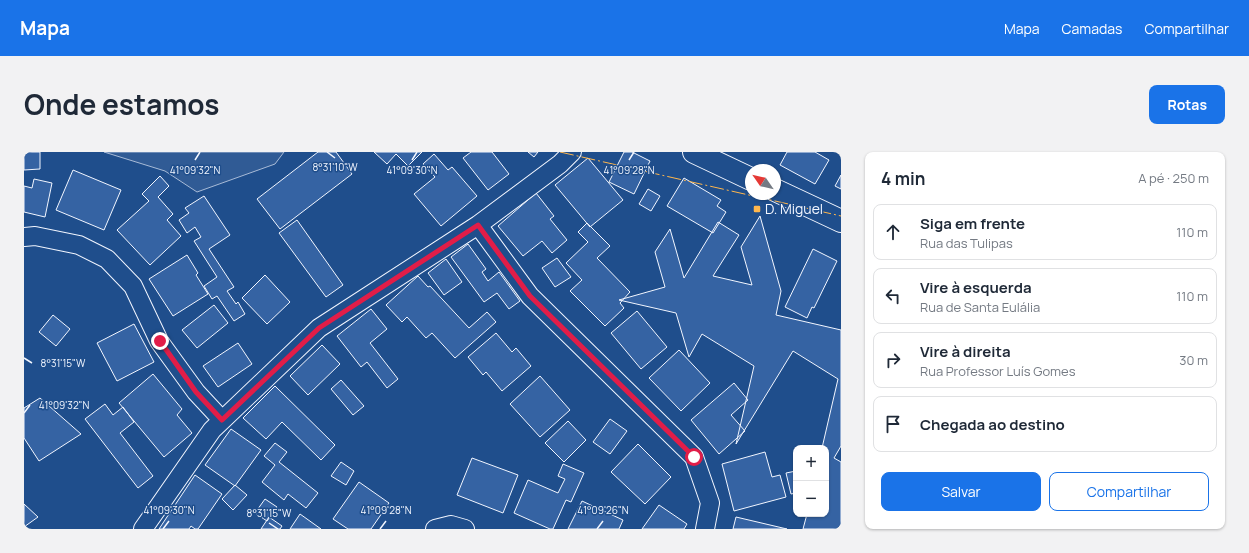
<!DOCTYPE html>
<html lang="pt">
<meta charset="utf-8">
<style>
:root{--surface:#fff;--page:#f2f2f3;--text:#1f2937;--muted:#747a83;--line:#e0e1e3;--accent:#1a73e8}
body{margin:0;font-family:Manrope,sans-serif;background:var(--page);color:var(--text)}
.controls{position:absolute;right:12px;bottom:12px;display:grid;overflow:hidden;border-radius:8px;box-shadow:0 1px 3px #0004}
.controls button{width:36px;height:36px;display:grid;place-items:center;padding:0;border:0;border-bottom:1px solid var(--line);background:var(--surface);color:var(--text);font:20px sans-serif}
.compass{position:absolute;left:721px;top:12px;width:36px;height:36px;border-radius:50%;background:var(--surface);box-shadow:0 1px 3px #0004;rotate:304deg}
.stop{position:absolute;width:12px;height:12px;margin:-9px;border:3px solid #e11d48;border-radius:50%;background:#fff}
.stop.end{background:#e11d48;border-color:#fff;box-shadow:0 1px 4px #0008}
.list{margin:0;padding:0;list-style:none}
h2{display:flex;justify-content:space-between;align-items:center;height:52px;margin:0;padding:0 16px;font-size:17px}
h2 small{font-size:13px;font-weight:400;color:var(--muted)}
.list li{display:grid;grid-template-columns:26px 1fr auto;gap:12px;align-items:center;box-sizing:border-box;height:56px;margin:0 8px 8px;padding:0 8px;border:1px solid var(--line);border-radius:8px}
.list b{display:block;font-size:15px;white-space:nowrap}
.list p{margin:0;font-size:13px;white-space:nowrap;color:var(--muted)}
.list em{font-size:13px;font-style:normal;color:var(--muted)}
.actions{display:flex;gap:8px;padding:12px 16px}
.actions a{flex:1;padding:9px 0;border:1px solid var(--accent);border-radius:8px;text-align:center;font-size:14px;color:var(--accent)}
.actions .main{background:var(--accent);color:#fff}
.icon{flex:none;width:22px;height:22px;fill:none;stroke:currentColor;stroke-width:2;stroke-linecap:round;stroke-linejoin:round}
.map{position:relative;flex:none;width:817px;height:377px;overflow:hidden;border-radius:8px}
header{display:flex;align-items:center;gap:24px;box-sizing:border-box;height:56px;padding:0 20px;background:var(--accent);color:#fff}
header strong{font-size:19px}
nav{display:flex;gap:22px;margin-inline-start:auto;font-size:14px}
.intro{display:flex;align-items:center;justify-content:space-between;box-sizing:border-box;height:96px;padding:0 24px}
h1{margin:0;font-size:28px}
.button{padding:10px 18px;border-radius:8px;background:var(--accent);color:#fff;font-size:14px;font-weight:700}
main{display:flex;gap:24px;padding:0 24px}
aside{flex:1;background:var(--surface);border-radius:8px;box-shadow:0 1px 3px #0004}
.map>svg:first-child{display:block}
.built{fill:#305b95;stroke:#a8bbd7}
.building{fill:#3563a3;stroke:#f2f6ff}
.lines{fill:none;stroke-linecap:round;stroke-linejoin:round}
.minor-casing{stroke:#f2f6ff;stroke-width:20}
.primary-casing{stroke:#f2f6ff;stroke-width:24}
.minor{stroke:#1f4e8c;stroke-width:18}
.primary{stroke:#1f4e8c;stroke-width:22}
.power{stroke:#ffb74d;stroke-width:1;stroke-dasharray:14 3 2 3;stroke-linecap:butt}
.route{stroke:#e11d48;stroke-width:5}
.ticks{fill:none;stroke:#f2f6ff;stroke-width:1.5}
.poi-dot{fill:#ffb74d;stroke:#1f4e8c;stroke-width:1.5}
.labels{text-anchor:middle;stroke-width:3;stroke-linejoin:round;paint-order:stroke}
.poi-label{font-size:14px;fill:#f2f6ff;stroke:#1f4e8c;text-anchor:start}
.ticks-label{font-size:10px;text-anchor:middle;fill:#f2f6ff;stroke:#1f4e8c;stroke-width:3;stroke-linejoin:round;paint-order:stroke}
</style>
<header>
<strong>Mapa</strong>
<nav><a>Mapa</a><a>Camadas</a><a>Compartilhar</a></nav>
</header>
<div class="intro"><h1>Onde estamos</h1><a class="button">Rotas</a></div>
<main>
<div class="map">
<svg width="817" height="377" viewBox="0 0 817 377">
<rect width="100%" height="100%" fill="#1f4e8c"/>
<!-- built -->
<path class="built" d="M80,0h180l-9,12 -78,28 -32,-21z"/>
<!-- building -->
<path class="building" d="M0,0h16v17l-16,1z
M294,0h18l16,22 -72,55 -23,-30z
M350,0h48l-14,14 -12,-12 -9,10z
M447,0h21l17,22 -21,16 -25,-32z
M504,0h10l-4,5z
M600,0h8l18,9 -16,33 -25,-12z
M763,0h28l14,8 -14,24 -35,-19z
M410,2l14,16 4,-3 25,29 -36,30 -27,-32 21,-17 -12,-13z
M564,6l35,42 -33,27 -35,-42z
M49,18l48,20 -17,40 -48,-20z
M817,23v14l-6,-3z
M136,24l9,10 -11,11 15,17 -6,6 14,16 -31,29 -33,-35 32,-29 -7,-7z
M660,26l37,22 -4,6 9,6 -13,21 -46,-27z
M10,27l18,4 -7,34 -21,-5v-26l8,2z
M624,37l12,7 -9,15 -12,-7z
M512,41l18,23 -4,3 17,21 -15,13 -10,-12 -19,15 -25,-30z
M180,44l26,39 -21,14 25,38 -7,4 9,13 2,-2 7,12 -11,7 -17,-25 -5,3 -8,-13 13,-9 -23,-36 7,-4 -6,-10 -8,6 -8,-13 10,-7 -4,-5z
M736,64l21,75 -5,24 65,15v116l-7,12 7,4v67h-38l4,-15h19v-66h-4l16,-69 -45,-28 -57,93 18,-78 -52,-32 -13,23 -13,-44 -57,-13 46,-13 -10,-35 15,-23 14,49 34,-56 21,13 -26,41 39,9 -11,-38z
M273,68l46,65 -17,12 -47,-64z
M563,71l23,23 -13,12 33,34 -10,11 4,5 -19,18 -35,-35 12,-11 -16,-17 22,-21 -10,-10z
M444,92l18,25 -4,3 6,9 11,-9 21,29 -11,8 -12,-16 -13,9 -33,-45z
M789,97l24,12 -23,47 -2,-1 -5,11 -22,-11z
M163,103l11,18 -2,2 12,19 -35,22 -24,-37z
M533,106l14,19 -16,10 -13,-19z
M422,107l16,23 -18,13 -16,-22z
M241,123l25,27 -23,22 -25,-26z
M394,124l10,11 2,-1 39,42 18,-16 9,10 -41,36 -23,-25 -6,5 -19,-21 -5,5 -16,-17z
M190,153l14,18 -31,25 -15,-18z
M347,157l16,20 -17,14 28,36 -11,9 -20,-26 -6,5 -24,-31z
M613,159l30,36 -26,22 -30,-36z
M29,163l17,14 -14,17 -17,-14z
M110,172l20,38 -37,19 -20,-38z
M472,181l16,19 4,-4 15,18 -29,25 -16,-19 -3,3 -15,-18z
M214,191l14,21 -34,23 -15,-21z
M298,193l18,19 -32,31 -18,-19z
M655,198l31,33 -29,28 -32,-33z
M129,222l29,35 -5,6 15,18 -28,24 -45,-54z
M516,224l30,34 -30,27 -30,-33z
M317,228l23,26 -11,9 -22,-26z
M710,231l14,17 -17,15 14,16 -26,23 -28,-34z
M251,234l60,59 -14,15 -39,-38 -16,17 -23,-21z
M16,246l41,36 -42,27 -15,-23v-30z
M81,252l8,11 10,-8 11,15 -14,11 33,43 -15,12 -53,-69z
M586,267l17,12 -17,23 -17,-12z
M544,269l18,19 -22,22 -19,-19z
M207,277l30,21 -26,36 -30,-21z
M251,291l12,9 -8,10 39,31 -12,15 -18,-14 -4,6 -22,-18 13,-17 -11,-9z
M614,292l33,33 -26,27 -34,-32z
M741,300l7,25 8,-2 6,22 -52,14 -12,-47z
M448,306l46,17 -15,38 -46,-18z
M317,310l13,9 -8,14 -15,-9z
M539,312l21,9 -13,29 -5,-2 -13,29h-3l-36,-16 14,-33 30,13 7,-14 -7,-3z
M772,319v22l-5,1 -5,-21z
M171,323l27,19 -24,35h-3l-4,-3 -2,3h-30z
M335,330l30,21 -18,26h-23l-15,-10z
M211,333l12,10 -14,15 -11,-11z
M241,347l12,8 -10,14 -12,-8z
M558,349l41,19 -4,9h-51z
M0,352l14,13 -14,10z
M635,353l28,19 -3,5h-42z
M276,362l21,15h-31z
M245,365l13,9 -2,3h-19z
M712,365l51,12h-54z"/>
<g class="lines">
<defs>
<path id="minor" d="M454,73l52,71 164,161 16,46 -5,26
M0,85l11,-1 44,9 28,14 26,27 26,55 37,51 26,28
M119,377l69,-99 107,-102 159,-103 82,-61 12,-12
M411,377l16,-4 14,4"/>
<path id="primary" d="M670,0l57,27
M751,38l66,31"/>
</defs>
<!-- minor casing -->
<use href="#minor" class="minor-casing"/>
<!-- primary casing -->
<use href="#primary" class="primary-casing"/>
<!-- minor -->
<use href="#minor" class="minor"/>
<!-- primary -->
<use href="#primary" class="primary"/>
<!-- power -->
<path class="power" d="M536,0l281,64"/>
</g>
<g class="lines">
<!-- route -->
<path class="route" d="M136,189l36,51 26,28 97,-92 159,-103 52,71 164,161"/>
</g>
<!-- ticks -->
<path class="ticks" d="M303,0l8,6M171,8l5,-8M388,8l5,-8M605,8l5,-8M0,206l8,5M0,261l6,-8M245,371l9,6M139,377l6,-8M356,377l6,-8M573,377l6,-8"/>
<!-- markers -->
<rect class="poi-dot" x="729" y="53" width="8" height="8" rx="2"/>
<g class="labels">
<!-- poi labels -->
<g class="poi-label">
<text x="741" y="62">D. Miguel</text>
</g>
</g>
<g class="ticks-label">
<text x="311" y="19">8°31'10"W</text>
<text x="171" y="22">41°09'32"N</text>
<text x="388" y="22">41°09'30"N</text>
<text x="605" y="22">41°09'28"N</text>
<text x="39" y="215">8°31'15"W</text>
<text x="40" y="257">41°09'32"N</text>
<text x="145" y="362">41°09'30"N</text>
<text x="362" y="362">41°09'28"N</text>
<text x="579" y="362">41°09'26"N</text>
<text x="245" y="365">8°31'15"W</text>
</g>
</svg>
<div class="controls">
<button>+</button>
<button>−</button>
</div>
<svg class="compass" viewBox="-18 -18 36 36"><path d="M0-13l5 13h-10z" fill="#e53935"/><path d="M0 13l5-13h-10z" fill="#747a83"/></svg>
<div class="stop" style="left:670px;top:305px"></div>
<div class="stop end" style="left:136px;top:189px"></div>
</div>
<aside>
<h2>4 min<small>A pé · 250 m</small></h2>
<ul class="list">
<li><svg class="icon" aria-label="ahead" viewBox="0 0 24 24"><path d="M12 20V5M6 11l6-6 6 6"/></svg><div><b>Siga em frente</b><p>Rua das Tulipas</p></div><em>110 m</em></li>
<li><svg class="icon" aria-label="left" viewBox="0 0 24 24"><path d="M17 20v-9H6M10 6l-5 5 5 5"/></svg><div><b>Vire à esquerda</b><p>Rua de Santa Eulália</p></div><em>110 m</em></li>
<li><svg class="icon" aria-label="right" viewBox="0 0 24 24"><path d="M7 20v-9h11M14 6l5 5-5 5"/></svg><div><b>Vire à direita</b><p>Rua Professor Luís Gomes</p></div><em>30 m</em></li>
<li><svg class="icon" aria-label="arrive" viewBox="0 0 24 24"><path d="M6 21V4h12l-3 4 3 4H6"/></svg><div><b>Chegada ao destino</b></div></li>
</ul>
<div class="actions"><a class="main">Salvar</a><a>Compartilhar</a></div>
</aside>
</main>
